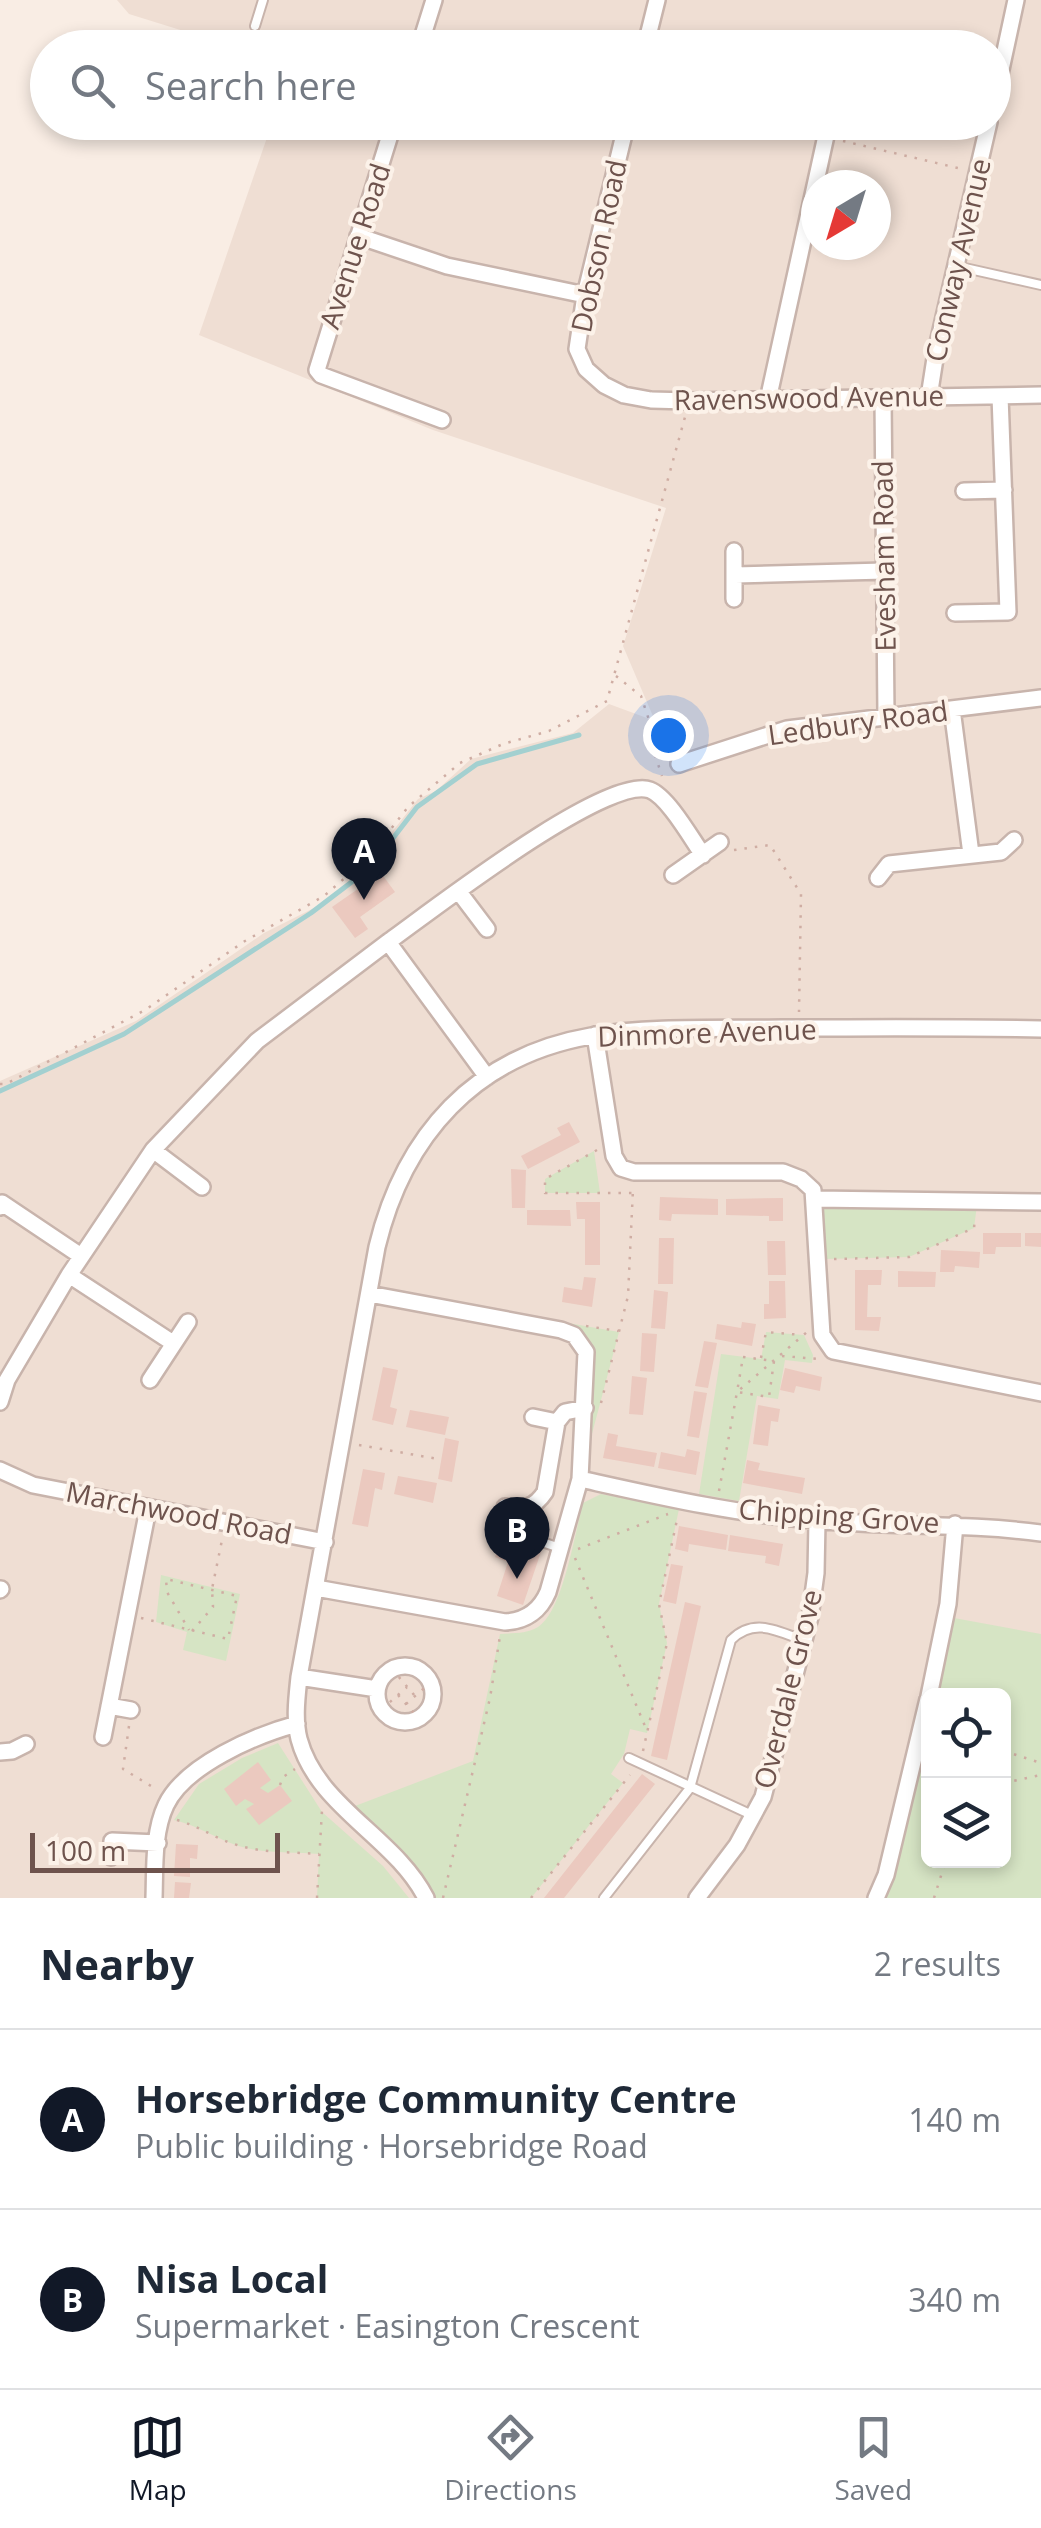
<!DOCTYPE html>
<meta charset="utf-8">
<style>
:root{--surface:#fff;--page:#f6f6f7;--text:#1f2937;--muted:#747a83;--line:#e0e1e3;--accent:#111827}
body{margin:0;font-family:"Open Sans",sans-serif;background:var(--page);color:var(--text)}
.controls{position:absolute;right:30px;bottom:30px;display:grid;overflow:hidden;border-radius:15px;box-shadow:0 5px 15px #0003}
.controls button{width:90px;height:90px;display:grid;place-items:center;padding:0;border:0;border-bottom:2px solid var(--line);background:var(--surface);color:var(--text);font:50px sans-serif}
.compass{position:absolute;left:801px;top:170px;width:90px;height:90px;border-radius:50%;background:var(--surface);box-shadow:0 5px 15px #0003;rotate:218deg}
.scale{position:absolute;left:30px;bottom:25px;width:250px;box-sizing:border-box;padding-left:10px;border:5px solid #6e534d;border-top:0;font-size:28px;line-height:35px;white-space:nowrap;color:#6e534d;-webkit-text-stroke:8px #fcf2e9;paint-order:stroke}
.you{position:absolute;left:668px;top:735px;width:35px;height:35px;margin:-25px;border:8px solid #fff;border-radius:50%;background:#1a73e8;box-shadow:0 0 0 15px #1a73e833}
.badge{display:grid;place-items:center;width:65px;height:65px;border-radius:50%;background:var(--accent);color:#fff;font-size:32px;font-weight:700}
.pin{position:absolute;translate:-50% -82px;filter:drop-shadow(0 2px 5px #0008)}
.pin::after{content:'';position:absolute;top:52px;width:35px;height:30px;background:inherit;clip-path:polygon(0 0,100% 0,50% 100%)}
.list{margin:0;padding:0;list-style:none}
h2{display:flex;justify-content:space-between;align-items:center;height:130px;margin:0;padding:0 40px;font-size:42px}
h2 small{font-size:32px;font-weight:400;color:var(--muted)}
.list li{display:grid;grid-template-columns:65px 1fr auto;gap:30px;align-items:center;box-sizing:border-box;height:180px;padding:0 40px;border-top:2px solid var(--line)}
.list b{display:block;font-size:38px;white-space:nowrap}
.list p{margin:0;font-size:32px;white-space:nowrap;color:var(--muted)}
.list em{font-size:32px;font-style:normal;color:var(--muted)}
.icon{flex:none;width:55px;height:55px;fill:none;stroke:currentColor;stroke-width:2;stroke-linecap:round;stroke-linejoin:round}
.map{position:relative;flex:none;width:1041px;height:1898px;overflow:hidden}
.search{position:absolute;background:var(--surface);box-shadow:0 5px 15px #0003;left:30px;right:30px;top:30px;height:110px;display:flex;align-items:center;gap:25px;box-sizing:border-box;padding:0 35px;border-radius:55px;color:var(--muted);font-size:38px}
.sheet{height:490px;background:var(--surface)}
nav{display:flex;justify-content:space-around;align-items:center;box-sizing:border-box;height:140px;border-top:2px solid var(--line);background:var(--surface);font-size:28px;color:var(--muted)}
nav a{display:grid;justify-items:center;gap:5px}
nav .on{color:var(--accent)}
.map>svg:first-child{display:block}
.residential{fill:#efded3;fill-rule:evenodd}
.green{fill:#d6e4c4}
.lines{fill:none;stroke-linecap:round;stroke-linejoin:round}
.stream{stroke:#a3d0d0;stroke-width:5}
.building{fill:#ebc9bf}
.lane-casing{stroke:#c8b4ac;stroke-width:12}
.street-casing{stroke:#c8b4ac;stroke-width:20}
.path{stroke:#cfada3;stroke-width:2.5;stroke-dasharray:2.5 8;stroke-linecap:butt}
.lane{stroke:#fff;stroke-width:8}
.street{stroke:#fff;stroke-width:15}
.labels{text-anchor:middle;stroke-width:8;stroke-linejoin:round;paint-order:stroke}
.street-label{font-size:28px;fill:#6e534d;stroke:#fcf2e9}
</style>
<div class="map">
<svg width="1041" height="1898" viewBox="0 0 1041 1898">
<rect width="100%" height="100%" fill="#f9ede4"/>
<!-- residential -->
<path class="residential" d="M117,0h924v1898h-1041v-817l136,-60 128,-88 62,-31 36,-32 56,-71 18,-8 35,-32 102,-26 36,-29 46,17 -32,-75 43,-138 -233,-78 -234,-95 73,-212 722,-1v-74l-759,-1 -106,-33zM816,185h60v60h-60zM928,1696h76v164h-76z"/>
<!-- green -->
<path class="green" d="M594,1151l6,42h-55v-14z
M822,1203l155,2 -3,23 -65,29 -84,2z
M568,1323l51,9 -39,147 11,-129 -5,-11z
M766,1332l38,3 9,20 -1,8 -27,-3 -7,39 -21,-3 -18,105 -40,-7 22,-140 40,5z
M601,1494l78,15 -20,95 8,39 -20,90 -17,-4 -6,25 -13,20 12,9 -92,115h-97c-17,-37 -49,-65 -79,-92l118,-45 27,-127c12,-1 27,0 38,-7 25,-16 37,-95 45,-124z
M161,1575l79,19 -14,67 -43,-11 4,-18 -31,-10z
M954,1618l87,16v264h-158l26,-82 19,-87v131h76v-164l-68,-1z
M278,1743l44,69 61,54 26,32h-92l2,-44c-28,-2 -60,0 -86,-10 -21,-8 -37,-19 -59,-24l25,-36 43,-26z"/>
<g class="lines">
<!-- stream -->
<path class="stream" d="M0,1091l124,-57 187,-121 59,-45 47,-61 60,-43 102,-29"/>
</g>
<!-- building -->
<path class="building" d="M381,873l14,19 -35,25 8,12 -13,9 -23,-31z
M569,1122l11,20 -52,27 -7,-13 40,-21 -4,-7z
M511,1169l15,1 -1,38h-13z
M660,1197l58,2v16l-46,-1 -1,7 -12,-1z
M783,1198v23h-14v-5l-43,-1v-16z
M576,1202h24v63h-15v-46h-8z
M527,1210h43l1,16 -44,-1z
M983,1233h38v14h-25l-1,7h-12z
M1025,1233h16v14l-16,-1z
M659,1238h15l-1,46h-15z
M767,1241h18l1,34h-18z
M941,1250l39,2 -1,16 -24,-2 -1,6h-14z
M855,1270h27l-1,15h-13l-1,32h14l-2,14 -24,-1z
M898,1271l38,1 -1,15h-37z
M584,1277l12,1 -4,29 -30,-5 2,-15 18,3z
M769,1281h16l1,37 -22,1v-15h5z
M654,1290l14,2 -3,37 -14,-1z
M742,1322l14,2 -4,22 -37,-7 2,-15 24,4z
M642,1333l15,1 -3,38 -14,-1z
M704,1341l13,2 -9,45 -13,-2z
M383,1367l15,3 -8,37 7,2 -4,16 -21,-5z
M785,1368l37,9 -2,14 -24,-5 -2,7 -14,-3z
M632,1376l15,2 -4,37 -14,-1z
M694,1391l13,2 -8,45 -12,-2z
M758,1405l22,4 -2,13 -7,-1 -3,25 -15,-2z
M410,1410l39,7 -4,18 -39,-8z
M608,1433l10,2 -2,11 41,7 -3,14 -51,-9z
M445,1438l14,3 -7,41 -14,-3z
M687,1449l13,3 -4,23 -38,-7 3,-16 24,5z
M747,1460l13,3 -2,7 47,8 -3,16 -59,-11z
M363,1469l22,4 -3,17 -7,-2 -7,39 -16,-3z
M398,1476l39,7 -4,20 -39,-9z
M679,1526l49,9 -2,15 -37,-6 -1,8 -13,-3z
M504,1533l39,13 -20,59 -26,-9 11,-34 -13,-5z
M730,1535l53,9 -4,22 -14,-3 1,-7 -38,-5z
M671,1564l12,2 -7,38 -13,-3z
M685,1602l16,4 -34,154 -16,-4z
M258,1762l13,18 -11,8 8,5 12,-8 12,16 -33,24 -13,-16 8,-5 -9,-5 -9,7 -12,-17z
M642,1774l13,10 -91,114h-20z
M176,1844l22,1 -1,14 -7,-1v19l-16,-1z
M175,1882l16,1 -2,15h-15z"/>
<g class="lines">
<defs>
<path id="lane" d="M255,26l8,-26
M956,266l85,19
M497,1527l63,21
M629,1758l125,58
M604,1898l86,-110 41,-148c23,-23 47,-9 74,1"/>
<path id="street" d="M419,48l15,-48
M645,48l12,-48
M849,48l1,-7
M994,102l22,-102
M394,122l-77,248 4,5 121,45
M627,122l-42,173 -8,54 9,20 18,16 20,10 27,5 38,1 352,-6
M358,236l89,30 138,29
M929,397l7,-45 53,-230
M883,398l3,317
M768,400l61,-278
M964,491l40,-1
M734,551v48
M735,575l149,-4
M955,613l53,-1 -8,-216
M952,709l19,145
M679,764l108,-35 254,-31
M673,875l47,-33
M878,878l11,-14 112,-12 13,-12
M459,892l28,37
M388,942c42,-30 219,-168 262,-152 18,7 41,48 53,65
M595,1035l19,121 7,12 13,4h149l18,7 12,11 9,145 11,16 208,42
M153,1150l49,37
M815,1199l226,3
M0,1207l2,-4 79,53
M69,1275l104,68
M150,1380l38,-58
M0,1402l7,-22 62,-105 84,-125 104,-109 131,-99 99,135
M533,1417l24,5
M0,1470l33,15 292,57
M580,1479c77,17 154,35 233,41 76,7 152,3 228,13
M505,1507c19,2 29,2 40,-15l12,-70 8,-10 20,-4
M316,1588l189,34c20,-1 35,-11 43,-30l32,-113 6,-127 -12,-17 -13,-5 -192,-36
M0,1590l1,-1
M377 1694a28 28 0 1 1 56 0a28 28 0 1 1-56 0Z
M299,1677l78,12
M929,1696l19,-92 7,-80
M109,1706l22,4
M103,1737l45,-228
M0,1752l12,-1 14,-7
M111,1857l1,-16 46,2
M154,1898c1,-29 -1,-66 12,-93 19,-40 90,-70 131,-81
M426,1898c-31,-61 -109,-91 -127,-159 -5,-20 -2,-42 0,-62l78,-430c27,-112 98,-191 214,-211 58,-10 131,-7 191,-8 86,0 172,-1 259,1
M697,1898l40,-53 26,-48 47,-180 6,-44 1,-52
M876,1898l10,-23 42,-176"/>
</defs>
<!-- lane casing -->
<use href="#lane" class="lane-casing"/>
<!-- street casing -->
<use href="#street" class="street-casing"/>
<!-- path -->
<path class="path" d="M843,141l119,28
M616,676l25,20 12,36 -3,8 12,36
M734,850l36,-5 31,49 -2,118
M0,1084h6l139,-74 100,-69 79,-45 46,-40 38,-49 52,-44 43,-19 46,-13 58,-30 78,-284
M597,1150l-52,29v14h88
M834,1259l75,-2 65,-29 1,-10
M586,1326l32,5
M782,1356l36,3
M743,1357l31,4 -5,36 -32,-5z
M761,1358l5,-26 36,3
M601,1403l27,-107 5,-107
M359,1445l79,14
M719,1491l18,-99 70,-60
M578,1549l90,-35
M575,1558l72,173
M141,1618l87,21 9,-43 -71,-17 1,13 22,38
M192,1631l21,-24 -1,-18 10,-49
M392,1669l23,27
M398,1695l21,24
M406,1704l25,-22
M382,1709l25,-22
M129,1726l-6,43 33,20
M643,1751l24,-108 -8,-39 19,-89
M1004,1751l37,12
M1004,1783l37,-8
M280,1785l3,-8 12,-8
M177,1820c22,6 39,19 60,25 26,8 55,7 82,9
M317,1898l5,-88
M443,1898l47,-200 10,-62
M531,1898l99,-123
M934,1898l12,-38"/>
<!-- lane -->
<use href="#lane" class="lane"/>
<!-- street -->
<use href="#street" class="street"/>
</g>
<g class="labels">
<!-- street labels -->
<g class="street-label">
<text transform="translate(355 246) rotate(-72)" y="10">Avenue Road</text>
<text transform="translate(599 246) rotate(-78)" y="10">Dobson Road</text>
<text transform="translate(958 260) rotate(-77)" y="10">Conway Avenue</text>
<text transform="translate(809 398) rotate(-1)" y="10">Ravenswood Avenue</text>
<text transform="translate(884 556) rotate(-91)" y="10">Evesham Road</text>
<text transform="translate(858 723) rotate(-8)" y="10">Ledbury Road</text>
<text transform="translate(707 1033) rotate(-2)" y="10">Dinmore Avenue</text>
<text transform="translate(179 1513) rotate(11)" y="10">Marchwood Road</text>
<text transform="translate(839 1516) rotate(4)" y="10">Chipping Grove</text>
<text transform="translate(788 1689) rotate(-76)" y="10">Overdale Grove</text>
</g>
</g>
</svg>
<div class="controls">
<button><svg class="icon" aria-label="locate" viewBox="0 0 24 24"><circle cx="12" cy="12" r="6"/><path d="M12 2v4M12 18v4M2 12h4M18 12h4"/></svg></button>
<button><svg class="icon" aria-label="layers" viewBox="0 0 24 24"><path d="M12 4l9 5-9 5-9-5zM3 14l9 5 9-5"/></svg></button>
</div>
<svg class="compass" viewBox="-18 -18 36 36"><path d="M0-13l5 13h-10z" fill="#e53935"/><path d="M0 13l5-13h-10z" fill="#747a83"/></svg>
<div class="scale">100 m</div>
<div class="you"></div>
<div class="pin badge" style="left:364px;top:900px">A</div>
<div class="pin badge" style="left:517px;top:1579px">B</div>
<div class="search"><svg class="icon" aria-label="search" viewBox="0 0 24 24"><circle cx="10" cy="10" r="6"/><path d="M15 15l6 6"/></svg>Search here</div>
</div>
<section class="sheet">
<h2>Nearby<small>2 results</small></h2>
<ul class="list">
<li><span class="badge">A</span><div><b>Horsebridge Community Centre</b><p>Public building · Horsebridge Road</p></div><em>140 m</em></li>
<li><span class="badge">B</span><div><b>Nisa Local</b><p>Supermarket · Easington Crescent</p></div><em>340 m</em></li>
</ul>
</section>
<nav>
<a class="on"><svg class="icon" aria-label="map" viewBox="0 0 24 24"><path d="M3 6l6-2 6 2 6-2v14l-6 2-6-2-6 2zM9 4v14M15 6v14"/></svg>Map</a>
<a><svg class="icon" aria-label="directions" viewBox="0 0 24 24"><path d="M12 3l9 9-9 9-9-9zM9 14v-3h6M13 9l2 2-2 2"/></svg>Directions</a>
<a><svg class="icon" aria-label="saved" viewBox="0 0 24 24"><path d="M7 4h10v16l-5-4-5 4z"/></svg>Saved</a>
</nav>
